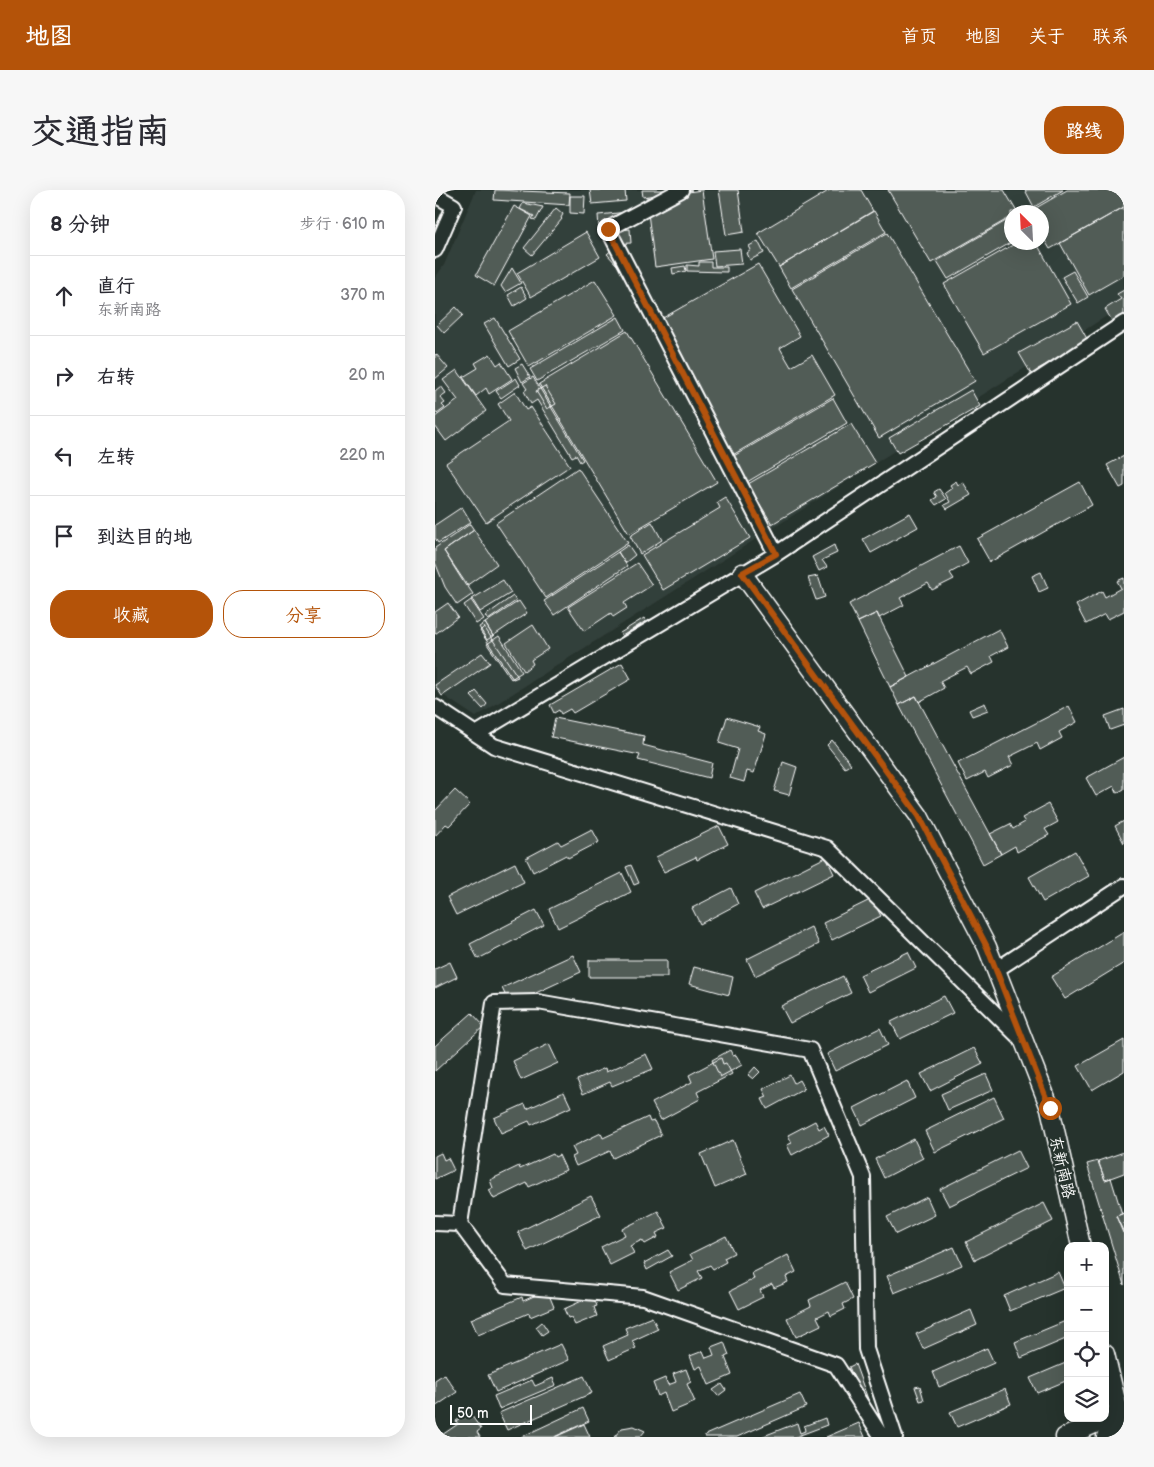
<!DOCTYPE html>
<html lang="zh">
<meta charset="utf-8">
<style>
:root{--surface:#fff;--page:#f7f7f7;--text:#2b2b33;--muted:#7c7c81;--line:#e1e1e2;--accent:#b45309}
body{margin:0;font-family:"Balsamiq Sans","LXGW WenKai TC",sans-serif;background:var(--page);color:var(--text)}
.controls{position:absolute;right:15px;bottom:15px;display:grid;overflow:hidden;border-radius:10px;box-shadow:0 5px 20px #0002}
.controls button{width:45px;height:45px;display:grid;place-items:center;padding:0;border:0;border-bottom:1px solid var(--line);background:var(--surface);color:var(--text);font:25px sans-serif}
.compass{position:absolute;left:569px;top:15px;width:45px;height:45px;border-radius:50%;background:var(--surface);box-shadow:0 5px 20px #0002;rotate:336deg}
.scale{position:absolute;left:15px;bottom:12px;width:82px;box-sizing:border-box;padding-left:5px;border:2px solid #fff;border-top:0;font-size:14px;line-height:18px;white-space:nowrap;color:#fff;-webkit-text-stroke:4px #26332d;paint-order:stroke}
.stop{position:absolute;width:15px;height:15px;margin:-11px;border:4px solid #b45309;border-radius:50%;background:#fff}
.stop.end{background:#b45309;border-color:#fff;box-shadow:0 1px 5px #0008}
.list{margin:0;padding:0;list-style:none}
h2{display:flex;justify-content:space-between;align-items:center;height:65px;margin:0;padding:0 20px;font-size:21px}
h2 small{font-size:16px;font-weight:400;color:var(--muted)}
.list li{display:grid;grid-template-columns:32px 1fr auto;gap:15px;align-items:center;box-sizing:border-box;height:80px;padding:0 20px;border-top:1px solid var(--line)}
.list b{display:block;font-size:19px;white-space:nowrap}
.list p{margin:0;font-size:16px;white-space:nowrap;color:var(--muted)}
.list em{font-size:16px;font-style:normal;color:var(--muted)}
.actions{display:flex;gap:10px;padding:15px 20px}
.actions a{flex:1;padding:11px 0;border:1px solid var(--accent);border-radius:20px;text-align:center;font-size:18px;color:var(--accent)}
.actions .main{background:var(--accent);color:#fff}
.icon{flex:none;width:28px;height:28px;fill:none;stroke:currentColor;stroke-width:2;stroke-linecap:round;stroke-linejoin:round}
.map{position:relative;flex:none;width:689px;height:1247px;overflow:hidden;border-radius:20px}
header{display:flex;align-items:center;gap:30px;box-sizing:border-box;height:70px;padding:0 25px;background:var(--accent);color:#fff}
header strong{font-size:24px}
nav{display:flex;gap:28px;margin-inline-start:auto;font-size:18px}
.intro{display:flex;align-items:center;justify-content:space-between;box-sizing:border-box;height:120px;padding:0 30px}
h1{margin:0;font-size:35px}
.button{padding:12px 22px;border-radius:20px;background:var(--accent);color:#fff;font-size:18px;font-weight:700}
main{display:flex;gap:30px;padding:0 30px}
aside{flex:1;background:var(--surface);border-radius:20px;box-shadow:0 5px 20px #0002}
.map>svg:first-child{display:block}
.built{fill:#333f3a;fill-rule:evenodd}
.building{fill:#515c57;stroke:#fff}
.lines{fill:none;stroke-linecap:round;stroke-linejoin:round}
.minor-casing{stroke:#fff;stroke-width:18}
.major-casing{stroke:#fff;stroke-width:21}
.minor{stroke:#26332d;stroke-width:14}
.major{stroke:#26332d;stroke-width:18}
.route{stroke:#b45309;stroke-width:6}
.labels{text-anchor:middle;stroke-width:4;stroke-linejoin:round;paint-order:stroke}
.street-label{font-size:16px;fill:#fff;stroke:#26332d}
</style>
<header>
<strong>地图</strong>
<nav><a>首页</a><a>地图</a><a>关于</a><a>联系</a></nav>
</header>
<div class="intro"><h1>交通指南</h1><a class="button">路线</a></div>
<main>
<aside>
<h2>8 分钟<small>步行 · 610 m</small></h2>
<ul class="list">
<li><svg class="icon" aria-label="ahead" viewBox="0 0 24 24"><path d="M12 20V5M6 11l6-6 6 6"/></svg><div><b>直行</b><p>东新南路</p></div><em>370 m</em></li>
<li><svg class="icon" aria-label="right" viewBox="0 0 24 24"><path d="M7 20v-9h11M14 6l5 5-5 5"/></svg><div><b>右转</b></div><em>20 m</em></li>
<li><svg class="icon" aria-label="left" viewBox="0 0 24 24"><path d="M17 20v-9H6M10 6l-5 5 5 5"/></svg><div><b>左转</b></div><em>220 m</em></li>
<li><svg class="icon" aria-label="arrive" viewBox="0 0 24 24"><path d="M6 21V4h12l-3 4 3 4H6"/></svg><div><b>到达目的地</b></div></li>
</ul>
<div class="actions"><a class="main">收藏</a><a>分享</a></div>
</aside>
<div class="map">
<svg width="689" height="1247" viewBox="0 0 689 1247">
<rect width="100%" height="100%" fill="#26332d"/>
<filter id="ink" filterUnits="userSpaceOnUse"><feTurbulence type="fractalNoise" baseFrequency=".02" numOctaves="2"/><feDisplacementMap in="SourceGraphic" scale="10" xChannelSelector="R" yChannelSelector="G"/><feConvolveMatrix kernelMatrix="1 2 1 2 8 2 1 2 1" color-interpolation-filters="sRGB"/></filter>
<g filter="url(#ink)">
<!-- built -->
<path class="built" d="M41,0h648v115l-648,412 -41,-27v-412l9,-13zM576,22h30v30h-30z"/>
<!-- building -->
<path class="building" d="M60,0l75,3 -1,12 -75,-5z
M155,0h35l1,11 -34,3z
M207,0h50l-49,7z
M267,0l10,69 -57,8 -9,-69z
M284,0h19l6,42 -18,3z
M395,0h31l12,21 -94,56 -21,-34z
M453,0h116l13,22h-6v5l-80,46z
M590,0h38l-29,17z
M632,0h57v17l-74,42 -9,-15v-22h-12z
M135,6h15l-1,18 -14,-1z
M88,13l20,4 -7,13 -4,-1 2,-3 -14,-7z
M79,16l18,10 -38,70 -18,-11z
M689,17v68l-35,20 -29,-52z
M121,18l7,6 -2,4 1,1 -30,36 -8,-7z
M439,21l12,21 -95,56 -12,-21z
M193,22l1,14 -30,2 -1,-13z
M576,28l1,24 -64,37 -11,-18z
M195,39l1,14 -19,1 -4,-13z
M151,42l14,25 -69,40 -14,-24z
M452,43l88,148 -96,57 -87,-149z
M323,51l6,12 -14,7 -3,-7 4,-3 -2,-4z
M583,52h18l35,62 -87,49 -40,-69z
M179,58l14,29 -21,-23z
M305,59l2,15 -27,2 -2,-15z
M264,72h12v5h16v5l-40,-1v-6l12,1z
M323,74l42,72 -20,12 11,19 21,-12 23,40 -104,61 -77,-133z
M250,76l1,5 -13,3 -1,-6z
M77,78l9,15 -16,9 -4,-6z
M638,81l15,26 -10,6 -16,-26z
M160,90l22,35 -88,52 -21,-36z
M86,97l6,11 -13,8 -6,-11z
M689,100v31l-9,5 -10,-17 16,-10 -4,-5z
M21,117l7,8 -19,18 -7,-8z
M183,127l7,13 -88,51 -7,-12z
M60,128l25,41 -11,7 -25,-42z
M642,131l13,23 -12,2 -14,8 2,4 -11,6 -2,-3 -15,8 3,4 -8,4 -14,-24z
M192,141l90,151 -88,52 -90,-150z
M1,164l12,14 -13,11v-24z
M55,164l7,11 4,-3 11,17 -23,15 -3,-6 -10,8 -13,-19 15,-9 -3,-5z
M87,174l8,13 -8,5 -7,-14z
M22,180l29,41 -40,30 -11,-15v-9l23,-17 -15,-20z
M98,187l50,83 -3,2 -4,-7 -4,2 -35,-57 -6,4 -7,-13 3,-2 -4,-6z
M81,188l4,7 -19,13 -5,-7z
M6,196l5,7 -6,4 5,6 -3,2 3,3 -8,6 -2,-3v-20z
M110,196l11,18 -9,5 -11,-18z
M536,200l9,16 -82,47 -9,-15z
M80,202l11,18 5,-3 39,59 -84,56 -40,-59 63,-42 -11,-17z
M398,208l14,25 -100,59 -15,-25z
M416,234l24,39 -103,61 -24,-40z
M689,266v30l-4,2 -13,-23z
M143,278l50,75 -82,55 -50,-75z
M521,291l2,4 5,-3 8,13 -24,14 -3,-4 6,-3 -5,-9 7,-5 -2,-3z
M645,292l12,23 -102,57 -13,-23z
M504,299l7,10 -10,6 -4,-5 5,-3 -3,-5z
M290,307l25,41 -87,52 -21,-35 78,-47 -3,-6z
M27,317l9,15 -33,21 -3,-5v-13z
M475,323l8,14 -47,26 -8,-14z
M217,332l10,18 -22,14 -10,-18z
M35,334l4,6 -30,21 29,43 -16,11 -12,-18 -10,-25v-14z
M39,340l23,34 -31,22 -22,-35z
M193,355l7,10 -10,8 -7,-11z
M399,355l3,8 -15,7 5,7 -8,4 -7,-14z
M524,356l9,17 -18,10 4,6 -22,11 -4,-7 -28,15 4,7 -25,13 -2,-5 -19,9 -9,-18z
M183,362l9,14 -73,49 -10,-14z
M202,373l15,22 -28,18 3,5 -14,9 -2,-4 -27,18 -16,-24z
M606,382l7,16 -9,4 -7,-16z
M383,386l7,21 -9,3 -8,-22z
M689,388v33l-16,8 -3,-5 -19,10 -10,-19 26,-14 3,6 16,-9 -4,-7z
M68,390l8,13 -31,19 -8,-13z
M78,406l3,5 -28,19 -3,-4z
M36,410l13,19 -8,5 -12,-19z
M84,411l8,12 -34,23 -8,-13z
M13,413l10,14 -23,17v-22z
M442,423l32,64 -19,10 -32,-65z
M209,428l2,3 -24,15 -2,-3z
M50,433l8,13 -6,4 -8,-13z
M98,435l15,24 -17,11 2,4 -9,7 -18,-28z
M49,437l34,50 -5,2 -33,-48z
M564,439l9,18 -17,9 3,6 -23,12 -4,-7 -27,14 4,7 -25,14 -3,-6 -17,9 -9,-18z
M64,446l23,36 -11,7 -24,-35z
M47,463l8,10 -48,33 -7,-11z
M187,473l9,16 -58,34 -3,-4 -9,5 -2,-4 -5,3 -4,-8z
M41,501l11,13 -4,5 -12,-13z
M481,506l85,158 -18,10 -84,-159z
M550,513l3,7 -16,6 -3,-6z
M634,516l8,16 -18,10 3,6 -22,12 -3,-7 -28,14 4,8 -25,13 -3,-6 -18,9 -9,-18z
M689,519v16l-14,5 -5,-14z
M292,527l33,10 -2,4 8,3 -12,39 -7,-2 -3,11 -14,-4 8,-29 -19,-6z
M120,528l89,18 -1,9 69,18 -3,15 -71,-18 2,-5 -89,-18z
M397,550l19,24 -6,4 -18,-23z
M689,567v32l-7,4 -3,-7 -18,10 -10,-18z
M348,572l14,5 -8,28 -15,-4z
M20,600l15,14 -21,22 -3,-2 -11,12v-25z
M613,614l10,18 -13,7 4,6 -32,17 -2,-6 -14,8 -11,-20 20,-10 3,5 12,-7 -3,-4z
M689,631v22l-9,-17z
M284,636l9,18 -31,16 -1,-3 -32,15 -8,-15z
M157,639l7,13 -31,16 -2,-3 -33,17 -7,-14 32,-17 3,4z
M640,661l14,25 -46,26 -14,-25z
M391,667l8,17 -72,35 -8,-16z
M80,673l9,19 -68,33 -9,-18z
M196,675l8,18 -5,2 -8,-18z
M187,683l9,19 -73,36 -9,-19z
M296,698l7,16 -38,20 -8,-16z
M437,709l9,17 -49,24 -9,-17z
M101,720l8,15 -66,34 -8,-15z
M376,737l8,17 -64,32 -8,-17z
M689,742v31l-59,36 -14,-22z
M473,762l8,16 -48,24 -8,-17z
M138,765l8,17 -71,33 -8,-17z
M154,770h78v17h-78z
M15,772l7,15 -22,11v-19z
M259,777l39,10 -4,18 -40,-11z
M408,786l8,17 -61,30 -9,-17z
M509,806l9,17 -53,26 -9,-17z
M37,823l12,13 -49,45v-25z
M445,838l8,17 -53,26 -8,-17z
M689,850v31l-32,19 -14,-24z
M114,854l9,19 -37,17 -8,-19z
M539,858l9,16 -53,27 -9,-17z
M295,860l3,6 3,-1 6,10 -22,12 -8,-17z
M211,864l7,15 -41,17 -2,-4 -27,12 -6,-14 28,-12 1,4z
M286,868l2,6 3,-1 6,11 -35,18 3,7 -39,21 -9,-17 40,-21 -3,-7z
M320,877l5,5 -7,7 -5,-4z
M551,884l7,16 -45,20 -7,-16z
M355,885l4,8 5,-3 5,9 -37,20 -5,-10 5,-2 -4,-8z
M472,891l8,17 -53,27 -8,-17z
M129,902l7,15 -40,18 -2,-4 -28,12 -7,-15 31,-14 2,5z
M559,907l10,21 -69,34 -10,-21z
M213,927l2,5 4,-1 7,14 -48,23 -3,-7 -34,15 -4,-9 4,-2 -4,-8 29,-14 2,5z
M380,931l4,8 5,-3 5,9 -37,20 -5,-10 5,-2 -4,-8z
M479,949l9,19 -39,20 -9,-19z
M298,950l14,34 -32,14 -14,-34z
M583,960l9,18 -78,38 -9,-17z
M689,962v21l-19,7 -7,-19z
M6,963l3,7 4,-2 6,12 -19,9v-23z
M118,964l2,3 4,-2 7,15 -37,17 -2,-4 -33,16 -5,-9 4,-2 -3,-8 29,-14 1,3z
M663,971l7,19 6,-2 11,36 -6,2 8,17v52l-37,-121z
M156,1006l10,19 -74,36 -9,-19z
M492,1007l8,18 -39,19 -9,-17z
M609,1013l9,18 -78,39 -9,-18z
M223,1021l9,17 -11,5 2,4 -13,7 -3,-4 -12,6 4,7 -24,12 -9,-18 24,-12 -3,-6z
M689,1023v20h-1l-7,-17z
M291,1046l8,17 -10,5 2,4 -13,7 -3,-4 -12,6 4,7 -24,12 -9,-18 24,-12 -3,-6z
M519,1057l8,18 -68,28 -7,-17z
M233,1060l4,6 -25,14 -3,-7z
M353,1065l8,17 -10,5 2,5 -14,6 -2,-4 -12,6 3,7 -24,12 -9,-18 24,-12 -2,-6z
M623,1082l7,16 -55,23 -6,-15z
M410,1092l8,17 -10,5 2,5 -14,7 -2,-5 -12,6 4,8 -25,12 -9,-19 24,-12 -2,-6z
M112,1100l7,17 -24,10 -1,-4 -51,22 -7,-16 51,-22 1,4z
M158,1106l4,10 -3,1 3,9 -22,9 -4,-8 -3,1 -4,-9z
M536,1120l6,15 -54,24 -7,-15z
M217,1127l6,12 -26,12 4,7 -27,12 -6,-14 25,-11 -3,-7z
M633,1130v18l-47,20 -6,-16z
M107,1132l6,9 -6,4 -6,-8z
M289,1152l5,13 -4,2 7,18 -23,10 -8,-19 -6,3 -5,-13 13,-5 3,7 8,-3 -3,-8z
M126,1154l8,16 -73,32 -8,-17z
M552,1158l7,15 -55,24 -6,-15z
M633,1172v18l-31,13 -7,-15z
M420,1174l17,46 -3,1 -20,-44z
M251,1179l5,13 -4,2 8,18 -24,10 -7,-19 -6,3 -5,-13 12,-5 3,7 8,-3 -3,-8z
M9,1184l13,18 -22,15v-27z
M149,1186l8,17 -85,37 -8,-17z
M118,1188l3,7 -57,24 -5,-13 38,-16 3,6z
M287,1194l4,6 -8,6 -5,-6z
M485,1196l4,14 -4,1 -5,-14z
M570,1199l6,15 -54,23 -7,-15z
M365,1204l6,13 -69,30h-32v-2z
M148,1218l6,13 -35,16h-33z
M34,1222l12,17 -4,3 3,5h-41l19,-13 -2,-3z
M390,1228l2,7 -32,12h-34l36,-14 3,10 5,-2 -1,-5z
M424,1233l6,14h-39z
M149,1234l6,13h-35z
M199,1236l11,5 -5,6h-26l8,-9z"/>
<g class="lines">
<defs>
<path id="minor" d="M246,0l-73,39 168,325 348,-231
M0,5l19,11 -19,44
M0,517l59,39 333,102 194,191
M41,544l300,-180
M561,780l128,-84
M0,1033l25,1
M447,1247l-46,-72 -193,-68 -138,-12 -45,-61 34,-221 44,-1 272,48 53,127 3,172 29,88"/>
<path id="major" d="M307,383l177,243 68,131 63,161 31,138
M670,1164l14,59 5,10
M630,1247l59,-26
M671,1247l18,-8"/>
</defs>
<!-- minor casing -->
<use href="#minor" class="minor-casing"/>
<!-- major casing -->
<use href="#major" class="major-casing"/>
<!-- minor -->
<use href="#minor" class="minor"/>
<!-- major -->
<use href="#major" class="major"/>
</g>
</g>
<g class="lines" filter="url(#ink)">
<!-- route -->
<path class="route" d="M173,39l168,325 -34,19 177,243 68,131 63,161"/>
</g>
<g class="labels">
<!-- street labels -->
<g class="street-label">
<text transform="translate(628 977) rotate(77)" y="6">东新南路</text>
</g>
</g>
</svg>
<div class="controls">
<button>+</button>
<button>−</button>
<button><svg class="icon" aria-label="locate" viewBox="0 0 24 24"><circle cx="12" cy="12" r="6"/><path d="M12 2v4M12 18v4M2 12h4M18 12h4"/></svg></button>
<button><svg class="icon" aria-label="layers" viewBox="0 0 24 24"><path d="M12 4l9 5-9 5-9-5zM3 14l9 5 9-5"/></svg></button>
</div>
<svg class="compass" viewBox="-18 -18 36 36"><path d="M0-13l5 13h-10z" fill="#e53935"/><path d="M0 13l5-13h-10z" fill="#7c7c81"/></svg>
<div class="scale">50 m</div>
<div class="stop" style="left:615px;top:918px"></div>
<div class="stop end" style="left:173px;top:39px"></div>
</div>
</main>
